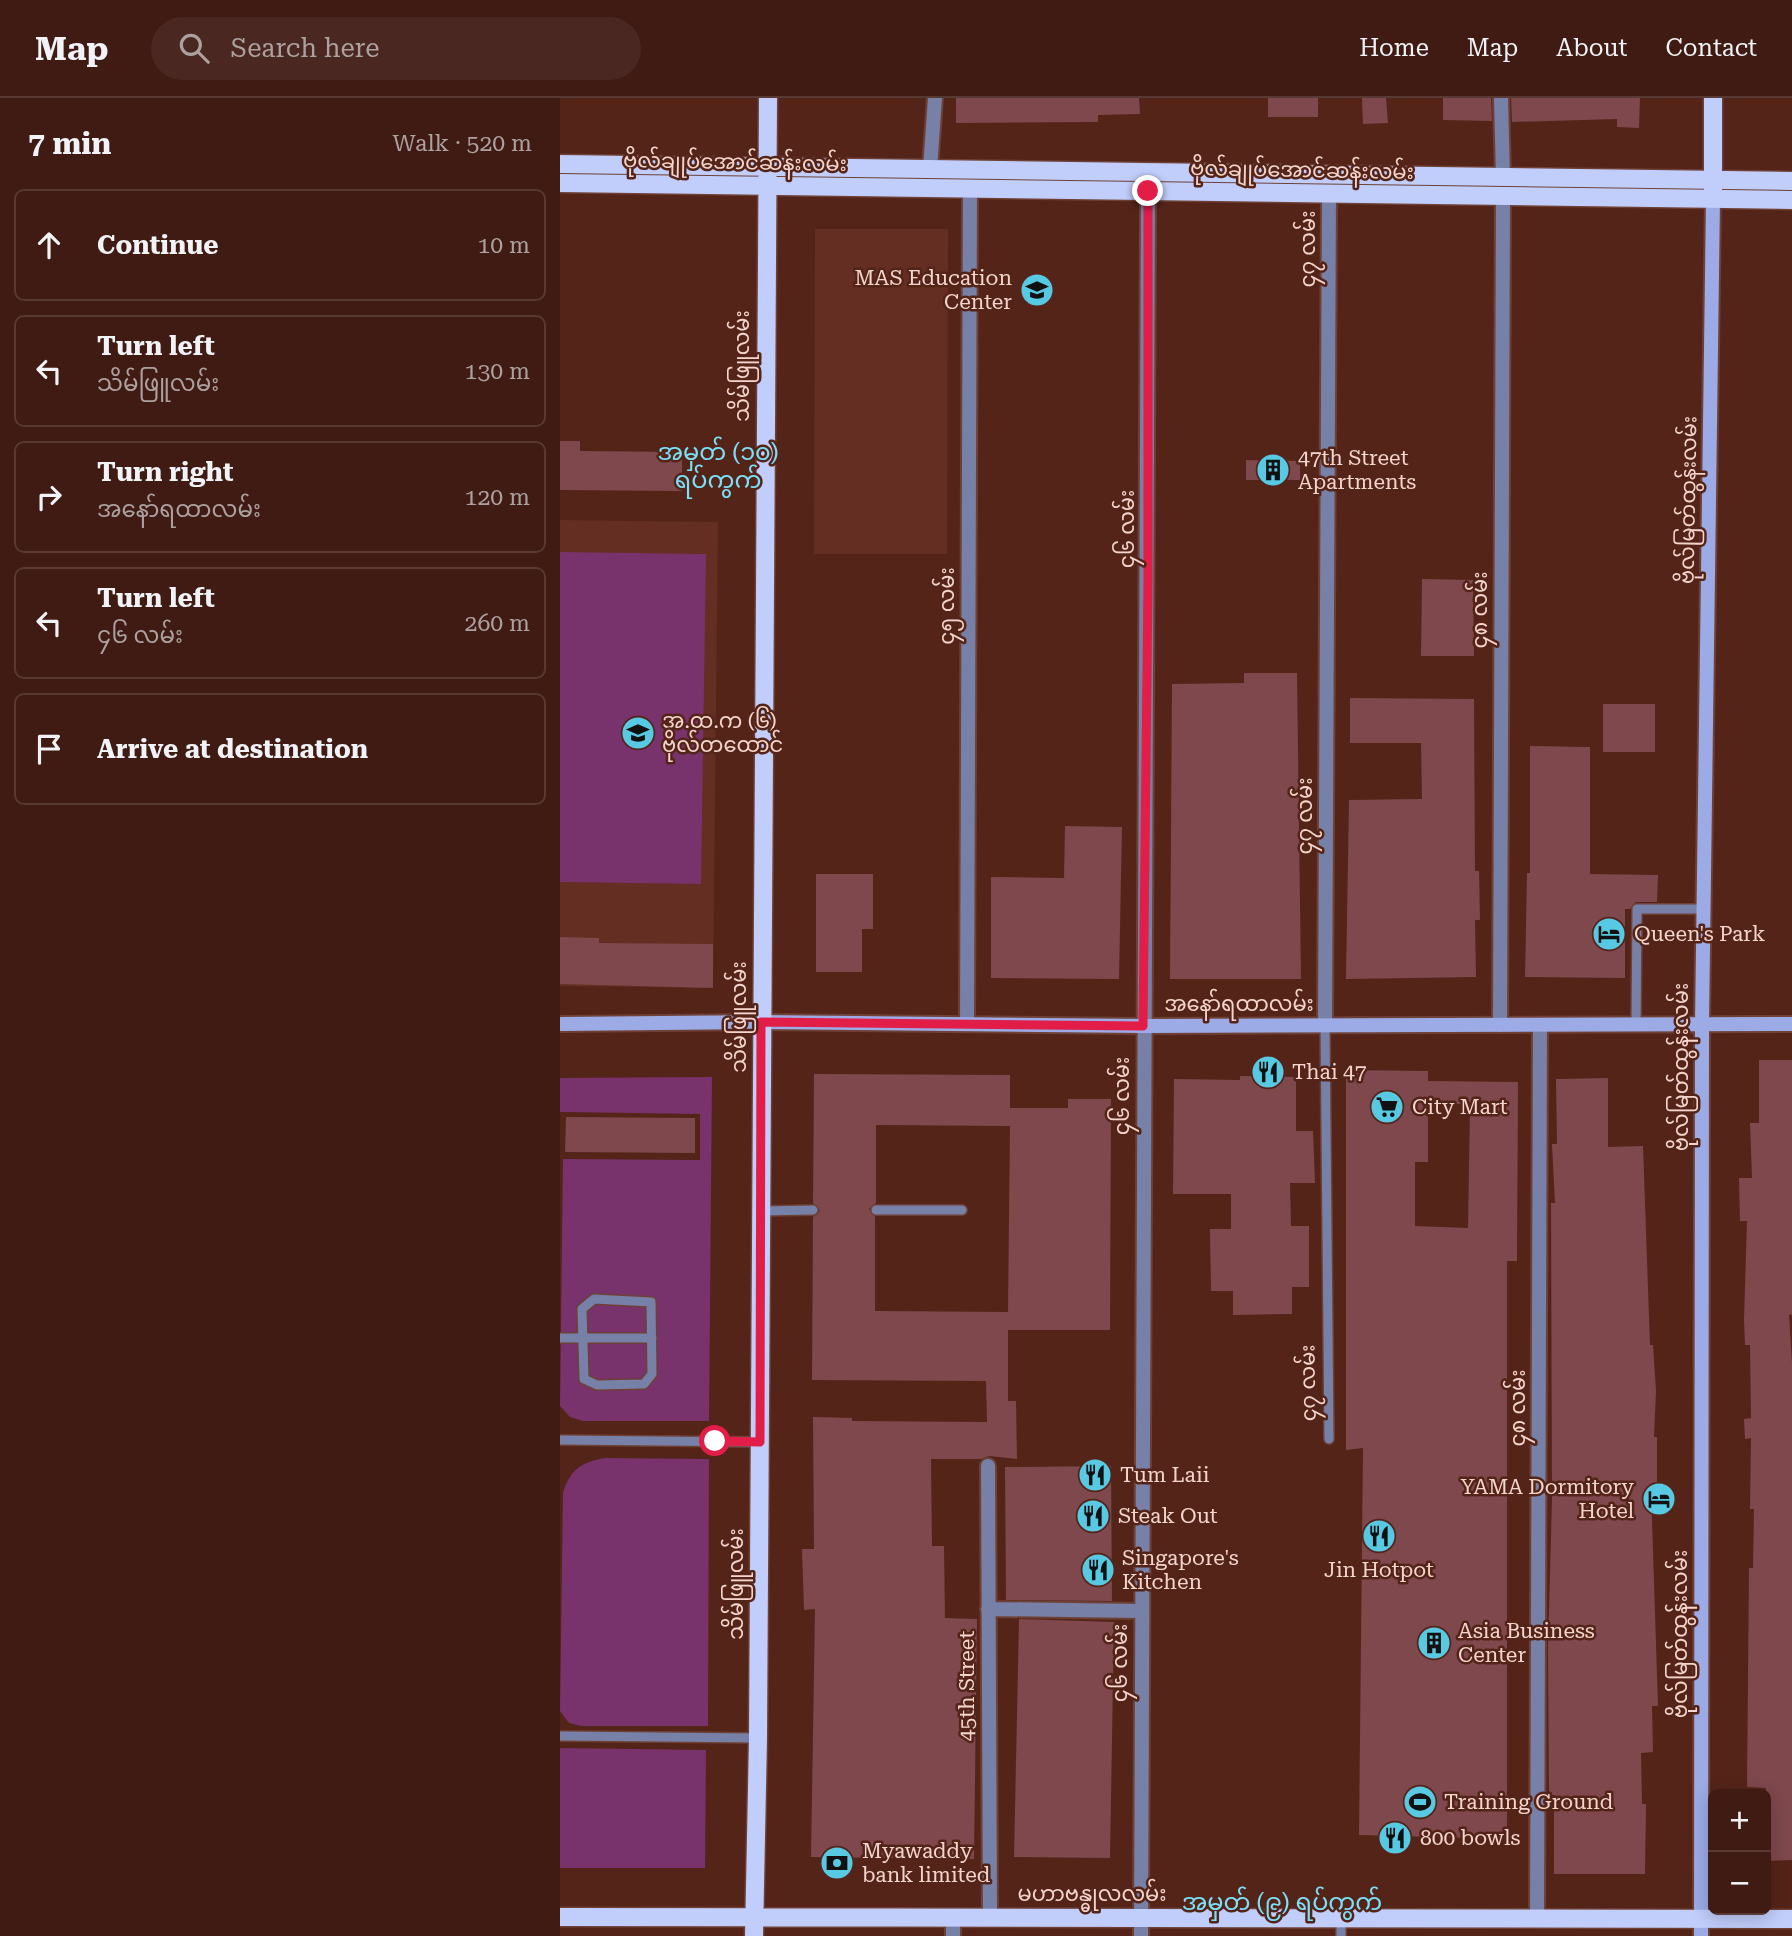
<!DOCTYPE html>
<meta charset="utf-8">
<style>
:root{--surface:#3f1b13;--page:#4a2821;--text:#f1f3f6;--muted:#ada1a0;--line:#583933}
body{margin:0;font-family:"Roboto Serif","Noto Sans Myanmar",serif;background:var(--page);color:var(--text)}
.controls{position:absolute;right:21px;bottom:21px;display:grid;overflow:hidden;border-radius:10px;box-shadow:0 4px 18px #0003}
.controls button{width:63px;height:63px;display:grid;place-items:center;padding:0;border:0;border-bottom:2px solid var(--line);background:var(--surface);color:var(--text);font:35px sans-serif}
.stop{position:absolute;width:21px;height:21px;margin:-16px;border:5px solid #e11d48;border-radius:50%;background:#fff}
.stop.end{background:#e11d48;border-color:#fff;box-shadow:0 2px 7px #0008}
.list{margin:0;padding:0;list-style:none}
h2{display:flex;justify-content:space-between;align-items:center;height:91px;margin:0;padding:0 28px;font-size:30px}
h2 small{font-size:23px;font-weight:400;color:var(--muted)}
.list li{display:grid;grid-template-columns:46px 1fr auto;gap:21px;align-items:center;box-sizing:border-box;height:112px;margin:0 14px 14px;padding:0 14px;border:2px solid var(--line);border-radius:10px}
.list b{display:block;font-size:26px;white-space:nowrap}
.list p{margin:0;font-size:23px;white-space:nowrap;color:var(--muted)}
.list em{font-size:23px;font-style:normal;color:var(--muted)}
.icon{flex:none;width:38px;height:38px;fill:none;stroke:currentColor;stroke-width:2;stroke-linecap:round;stroke-linejoin:round}
.map{position:relative;flex:none;width:1232px;height:1838px;overflow:hidden}
header{display:flex;align-items:center;gap:42px;box-sizing:border-box;height:98px;padding:0 35px;background:var(--surface);border-bottom:2px solid var(--line)}
header strong{font-size:33px}
nav{display:flex;gap:38px;margin-inline-start:auto;font-size:24px}
.search{width:490px;height:63px;background:var(--page);display:flex;align-items:center;gap:18px;box-sizing:border-box;padding:0 24px;border-radius:38px;color:var(--muted);font-size:26px}
main{display:flex}
aside{flex:1;background:var(--surface)}
.map>svg:first-child{display:block}
.built{fill:#642e22}
.green{fill:#78326c}
.building{fill:#7e484d;fill-rule:evenodd}
.lines{fill:none;stroke-linecap:round;stroke-linejoin:round}
.service-casing{stroke:#6e4036;stroke-width:12}
.minor-casing{stroke:#6e4036;stroke-width:18}
.secondary-casing{stroke:#6e4036;stroke-width:18}
.primary-casing{stroke:#6e4036;stroke-width:21}
.service{stroke:#7780a6;stroke-width:9}
.minor{stroke:#7780a6;stroke-width:14}
.secondary{stroke:#9caae6;stroke-width:14}
.primary{stroke:#c1cdfb;stroke-width:18}
.route{stroke:#e11d48;stroke-width:9}
.labels{text-anchor:middle;stroke-width:5;stroke-linejoin:round;paint-order:stroke}
.street-label{font-size:21px;fill:#f4d5cd;stroke:#542419}
.poi-label{font-size:21px;fill:#f4d5cd;stroke:#542419;text-anchor:start}
.quarter-label{font-size:24px;fill:#7be1f8;stroke:#542419}
</style>
<header>
<strong>Map</strong>
<div class="search"><svg class="icon" aria-label="search" viewBox="0 0 24 24"><circle cx="10" cy="10" r="6"/><path d="M15 15l6 6"/></svg>Search here</div>
<nav><a>Home</a><a>Map</a><a>About</a><a>Contact</a></nav>
</header>
<main>
<aside>
<h2>7 min<small>Walk · 520 m</small></h2>
<ul class="list">
<li><svg class="icon" aria-label="ahead" viewBox="0 0 24 24"><path d="M12 20V5M6 11l6-6 6 6"/></svg><div><b>Continue</b></div><em>10 m</em></li>
<li><svg class="icon" aria-label="left" viewBox="0 0 24 24"><path d="M17 20v-9H6M10 6l-5 5 5 5"/></svg><div><b>Turn left</b><p>သိမ်ဖြူလမ်း</p></div><em>130 m</em></li>
<li><svg class="icon" aria-label="right" viewBox="0 0 24 24"><path d="M7 20v-9h11M14 6l5 5-5 5"/></svg><div><b>Turn right</b><p>အနော်ရထာလမ်း</p></div><em>120 m</em></li>
<li><svg class="icon" aria-label="left" viewBox="0 0 24 24"><path d="M17 20v-9H6M10 6l-5 5 5 5"/></svg><div><b>Turn left</b><p>၄၆ လမ်း</p></div><em>260 m</em></li>
<li><svg class="icon" aria-label="arrive" viewBox="0 0 24 24"><path d="M6 21V4h12l-3 4 3 4H6"/></svg><div><b>Arrive at destination</b></div></li>
</ul>
</aside>
<div class="map">
<svg width="1232" height="1838" viewBox="0 0 1232 1838">
<rect width="100%" height="100%" fill="#542419"/>
<!-- built -->
<path class="built" d="M255,131h133l-1,325h-133z
M0,422l158,2 -5,466 -153,-2z"/>
<!-- green -->
<path class="green" d="M0,454l146,2 -5,330 -141,-2z
M152,979l-3,344h-126l-13,-4 -10,-11 3,-247 137,1v-46l-140,-2v-34z
M45,1360l104,1 -1,267h-127l-12,-3 -9,-12 3,-218c7,-23 18,-31 42,-35z
M0,1650l146,2 -1,118h-145z"/>
<!-- building -->
<path class="building" d="M396,0h183l1,16 -42,1v7l-142,1z
M708,0h50v19h-50z
M802,0h24l2,25 -25,1z
M883,0h48l1,23 -49,-1z
M951,0h129l-1,30 -22,-1v-8l-105,3z
M0,343h20v10l102,1v39l-122,-1z
M686,362l54,1v19h-54z
M862,481l51,1 1,76h-53z
M684,575h53l4,306h-131l2,-295 72,-1z
M790,600l124,1 1,172h4l1,49h-5l1,57 -130,2 3,-179 73,-1 -1,-56h-71z
M1043,606h52v48h-52z
M970,648l60,1v127l68,1 -1,27h-21l-6,7h-5v69l-100,-1 2,-104h3z
M505,728l57,1 -3,152 -128,-1v-101l73,1z
M256,776h57v55h-11v43h-46z
M0,839l39,1v5l114,1v44l-153,-4z
M1199,962h33v255l-3,-1 3,49v497l-26,1v-73l-19,-1 2,-219h4l1,-59h-4l1,-71 -6,1 -1,-20 7,-1 -1,-73h-5l-1,-25 3,-99h-7l-1,-43h13l-2,-55h9z
M786,972l82,1v10l90,1 -1,179h-10v578l-148,-4 4,-387 -17,2zM868,1006h42l-2,124 -53,-2v-64h13z
M254,976l196,1v33h58v-9h43l-1,231h-102v71h8l1,58 -28,-3 -8,3h-50l1,87h12l1,72 32,1 -3,240 -163,-2 4,-248 -11,1 -2,-61h12l-1,-132 39,1v3l135,1 -1,-41 -174,-1 1,-163 7,-6 -7,-8zM316,1027l134,1 -2,186 -133,-1v-94l-6,-8 7,-6z
M680,978l56,1v54h17l2,52h-25l1,43h18v61h-17v27l-59,1v-24h-22l-1,-62h21v-35h-58l1,-115 66,1z
M1048,980v69l35,-1 7,199h3l3,46 -2,46h3v51h-6l7,218h-6l1,46 -12,1 1,51h4l-1,70h-91v-79h-5l-1,-147 4,-149 -1,-296h4l-3,-59h5l-1,-65z
M6,1019l129,1v35l-130,-1z
M551,1368l1,135 -106,-1 -1,-133z
M459,1521l95,3 -4,236 -96,-1z"/>
<g class="lines">
<defs>
<path id="service" d="M765,927l4,414
M1076,927l1,-116h66
M316,1112h86
M201,1113l52,-1
M34,1201l57,3 1,72 -8,10 -47,1 -13,-6 -2,-70z
M0,1240h92
M0,1342l200,2
M0,1638l198,2
M781,1820v18"/>
<path id="minor" d="M941,0l2,79
M370,71l5,-71
M407,926l3,-836
M765,927l4,-832
M940,927l3,-829
M428,1368l2,451
M428,1511l153,2
M393,1819v19
M977,1820l3,-893
M581,1838l7,-1745"/>
<path id="secondary" d="M0,926l201,-2 382,4 649,-2
M1141,1838l1,-912 11,-825"/>
<path id="primary" d="M1153,0v94
M0,66l1232,17
M0,85l1232,17
M0,1819l1232,2
M194,1838l4,-198 10,-1640"/>
</defs>
<!-- service casing -->
<use href="#service" class="service-casing"/>
<!-- minor casing -->
<use href="#minor" class="minor-casing"/>
<!-- secondary casing -->
<use href="#secondary" class="secondary-casing"/>
<!-- primary casing -->
<use href="#primary" class="primary-casing"/>
<!-- service -->
<use href="#service" class="service"/>
<!-- minor -->
<use href="#minor" class="minor"/>
<!-- secondary -->
<use href="#secondary" class="secondary"/>
<!-- primary -->
<use href="#primary" class="primary"/>
</g>
<g class="lines">
<!-- route -->
<path class="route" d="M155,1343l45,1 1,-420 382,4 5,-442v-393"/>
</g>
<!-- icons -->
<defs>
<symbol id="school-disc" viewBox="-11 -11 22 22"><circle r="9.5" fill="#57c9e2" stroke="#542419"/><path d="M0-5L7-2L0 1L-7-2ZM-4 1L0 2.5L4 1V4Q0 6-4 4Z" fill="#111"/></symbol>
<symbol id="building-disc" viewBox="-11 -11 22 22"><circle r="9.5" fill="#57c9e2" stroke="#542419"/><path d="M-4-6H4V6H1V3H-1V6H-4ZM-2.5-4.3h1.7v1.8h-1.7ZM.8-4.3h1.7v1.8H.8ZM-2.5-1h1.7V.8h-1.7ZM.8-1h1.7V.8H.8Z" fill="#111"/></symbol>
<symbol id="hotel-disc" viewBox="-11 -11 22 22"><circle r="9.5" fill="#57c9e2" stroke="#542419"/><path d="M-6-4.5h1.5V1H6V5H4.5V3h-9V5H-6ZM-4 0a1.8 1.8 0 1 1 3.6 0ZM.5 0V-2.5h3Q6-2.5 6 0Z" fill="#111"/></symbol>
<symbol id="restaurant-disc" viewBox="-11 -11 22 22"><circle r="9.5" fill="#57c9e2" stroke="#542419"/><path d="M-5-6h1v4h1v-4h1v4h1v-4h1v5L-1.5 .5V6h-2V.5L-5-1ZM5-6V6H3V1.5H1.5Q1.5-4 5-6Z" fill="#111"/></symbol>
<symbol id="supermarket-disc" viewBox="-11 -11 22 22"><circle r="9.5" fill="#57c9e2" stroke="#542419"/><path d="M-6-5.5h2.5l.6 2H6L4.5 2H-2.5L-4.4-4H-6ZM-1.5 3.2a1.3 1.3 0 1 0 .1 0ZM3 3.2a1.3 1.3 0 1 0 .1 0Z" fill="#111"/></symbol>
<symbol id="stadium-disc" viewBox="-11 -11 22 22"><circle r="9.5" fill="#57c9e2" stroke="#542419"/><path d="M0-5a6.5 5 0 1 0 0 10a6.5 5 0 1 0 0-10ZM-3.5-1.8h7v3.6h-7Z" fill="#111"/></symbol>
<symbol id="bank-disc" viewBox="-11 -11 22 22"><circle r="9.5" fill="#57c9e2" stroke="#542419"/><path d="M-6-4H6V4H-6ZM0-2.3a2.3 2.3 0 1 0 0 4.6a2.3 2.3 0 1 0 0-4.6Z" fill="#111"/></symbol>
</defs>
<g fill-rule="evenodd">
<use href="#school-disc" x="458" y="173" width="38" height="38"/>
<use href="#building-disc" x="694" y="353" width="38" height="38"/>
<use href="#school-disc" x="59" y="616" width="38" height="38"/>
<use href="#hotel-disc" x="1030" y="817" width="38" height="38"/>
<use href="#restaurant-disc" x="689" y="955" width="38" height="38"/>
<use href="#supermarket-disc" x="808" y="990" width="38" height="38"/>
<use href="#restaurant-disc" x="516" y="1358" width="38" height="38"/>
<use href="#hotel-disc" x="1080" y="1382" width="38" height="38"/>
<use href="#restaurant-disc" x="514" y="1399" width="38" height="38"/>
<use href="#restaurant-disc" x="800" y="1419" width="38" height="38"/>
<use href="#restaurant-disc" x="519" y="1453" width="38" height="38"/>
<use href="#building-disc" x="855" y="1526" width="38" height="38"/>
<use href="#stadium-disc" x="841" y="1685" width="38" height="38"/>
<use href="#restaurant-disc" x="816" y="1721" width="38" height="38"/>
<use href="#bank-disc" x="258" y="1746" width="38" height="38"/>
</g>
<g class="labels">
<!-- street labels -->
<g class="street-label">
<text transform="translate(175 64) rotate(1)" y="7">ဗိုလ်ချုပ်အောင်ဆန်းလမ်း</text>
<text transform="translate(742 72) rotate(1)" y="7">ဗိုလ်ချုပ်အောင်ဆန်းလမ်း</text>
<text transform="translate(748 151) rotate(-90)" y="7">၄၇ လမ်း</text>
<text transform="translate(182 268) rotate(-90)" y="7">သိမ်ဖြူလမ်း</text>
<text transform="translate(1128 402) rotate(-89)" y="7">ဗိုလ်မြတ်ထွန်းလမ်း</text>
<text transform="translate(567 431) rotate(-90)" y="7">၄၆ လမ်း</text>
<text transform="translate(387 508) rotate(-90)" y="7">၄၅ လမ်း</text>
<text transform="translate(920 512) rotate(-90)" y="7">၄၈ လမ်း</text>
<text transform="translate(745 718) rotate(-90)" y="7">၄၇ လမ်း</text>
<text x="679" y="913">အနော်ရထာလမ်း</text>
<text transform="translate(179 919) rotate(-90)" y="7">သိမ်ဖြူလမ်း</text>
<text transform="translate(1121 969) rotate(-90)" y="7">ဗိုလ်မြတ်ထွန်းလမ်း</text>
<text transform="translate(562 998) rotate(-90)" y="7">၄၆ လမ်း</text>
<text transform="translate(748 1285) rotate(-91)" y="7">၄၇ လမ်း</text>
<text transform="translate(958 1310) rotate(-90)" y="7">၄၈ လမ်း</text>
<text transform="translate(176 1486) rotate(-90)" y="7">သိမ်ဖြူလမ်း</text>
<text transform="translate(1120 1536) rotate(-90)" y="7">ဗိုလ်မြတ်ထွန်းလမ်း</text>
<text transform="translate(560 1565) rotate(-90)" y="7">၄၆ လမ်း</text>
<text transform="translate(407 1588) rotate(-90)" y="7">45th Street</text>
<text x="532" y="1803">မဟာဗန္ဓုလလမ်း</text>
</g>
<!-- poi labels -->
<g class="poi-label">
<text x="452" y="187" text-anchor="end">MAS Education<tspan x="452" dy="24">Center</tspan></text>
<text x="738" y="367">47th Street<tspan x="738" dy="24">Apartments</tspan></text>
<text x="102" y="630">အ.ထ.က (၆)<tspan x="102" dy="24">ဗိုလ်တထောင်</tspan></text>
<text x="1074" y="843">Queen's Park</text>
<text x="732" y="981">Thai 47</text>
<text x="852" y="1016">City Mart</text>
<text x="560" y="1384">Tum Laii</text>
<text x="1074" y="1396" text-anchor="end">YAMA Dormitory<tspan x="1074" dy="24">Hotel</tspan></text>
<text x="558" y="1425">Steak Out</text>
<text x="562" y="1467">Singapore's<tspan x="562" dy="24">Kitchen</tspan></text>
<text x="819" y="1479" text-anchor="middle">Jin Hotpot</text>
<text x="898" y="1540">Asia Business<tspan x="898" dy="24">Center</tspan></text>
<text x="884" y="1711">Training Ground</text>
<text x="860" y="1747">800 bowls</text>
<text x="302" y="1760">Myawaddy<tspan x="302" dy="24">bank limited</tspan></text>
</g>
<!-- quarter labels -->
<g class="quarter-label">
<text x="158" y="362">အမှတ် (၁၀)<tspan x="158" dy="28">ရပ်ကွက်</tspan></text>
<text x="722" y="1812">အမှတ် (၉) ရပ်ကွက်</text>
</g>
</g>
</svg>
<div class="controls">
<button>+</button>
<button>−</button>
</div>
<div class="stop" style="left:155px;top:1343px"></div>
<div class="stop end" style="left:588px;top:93px"></div>
</div>
</main>
